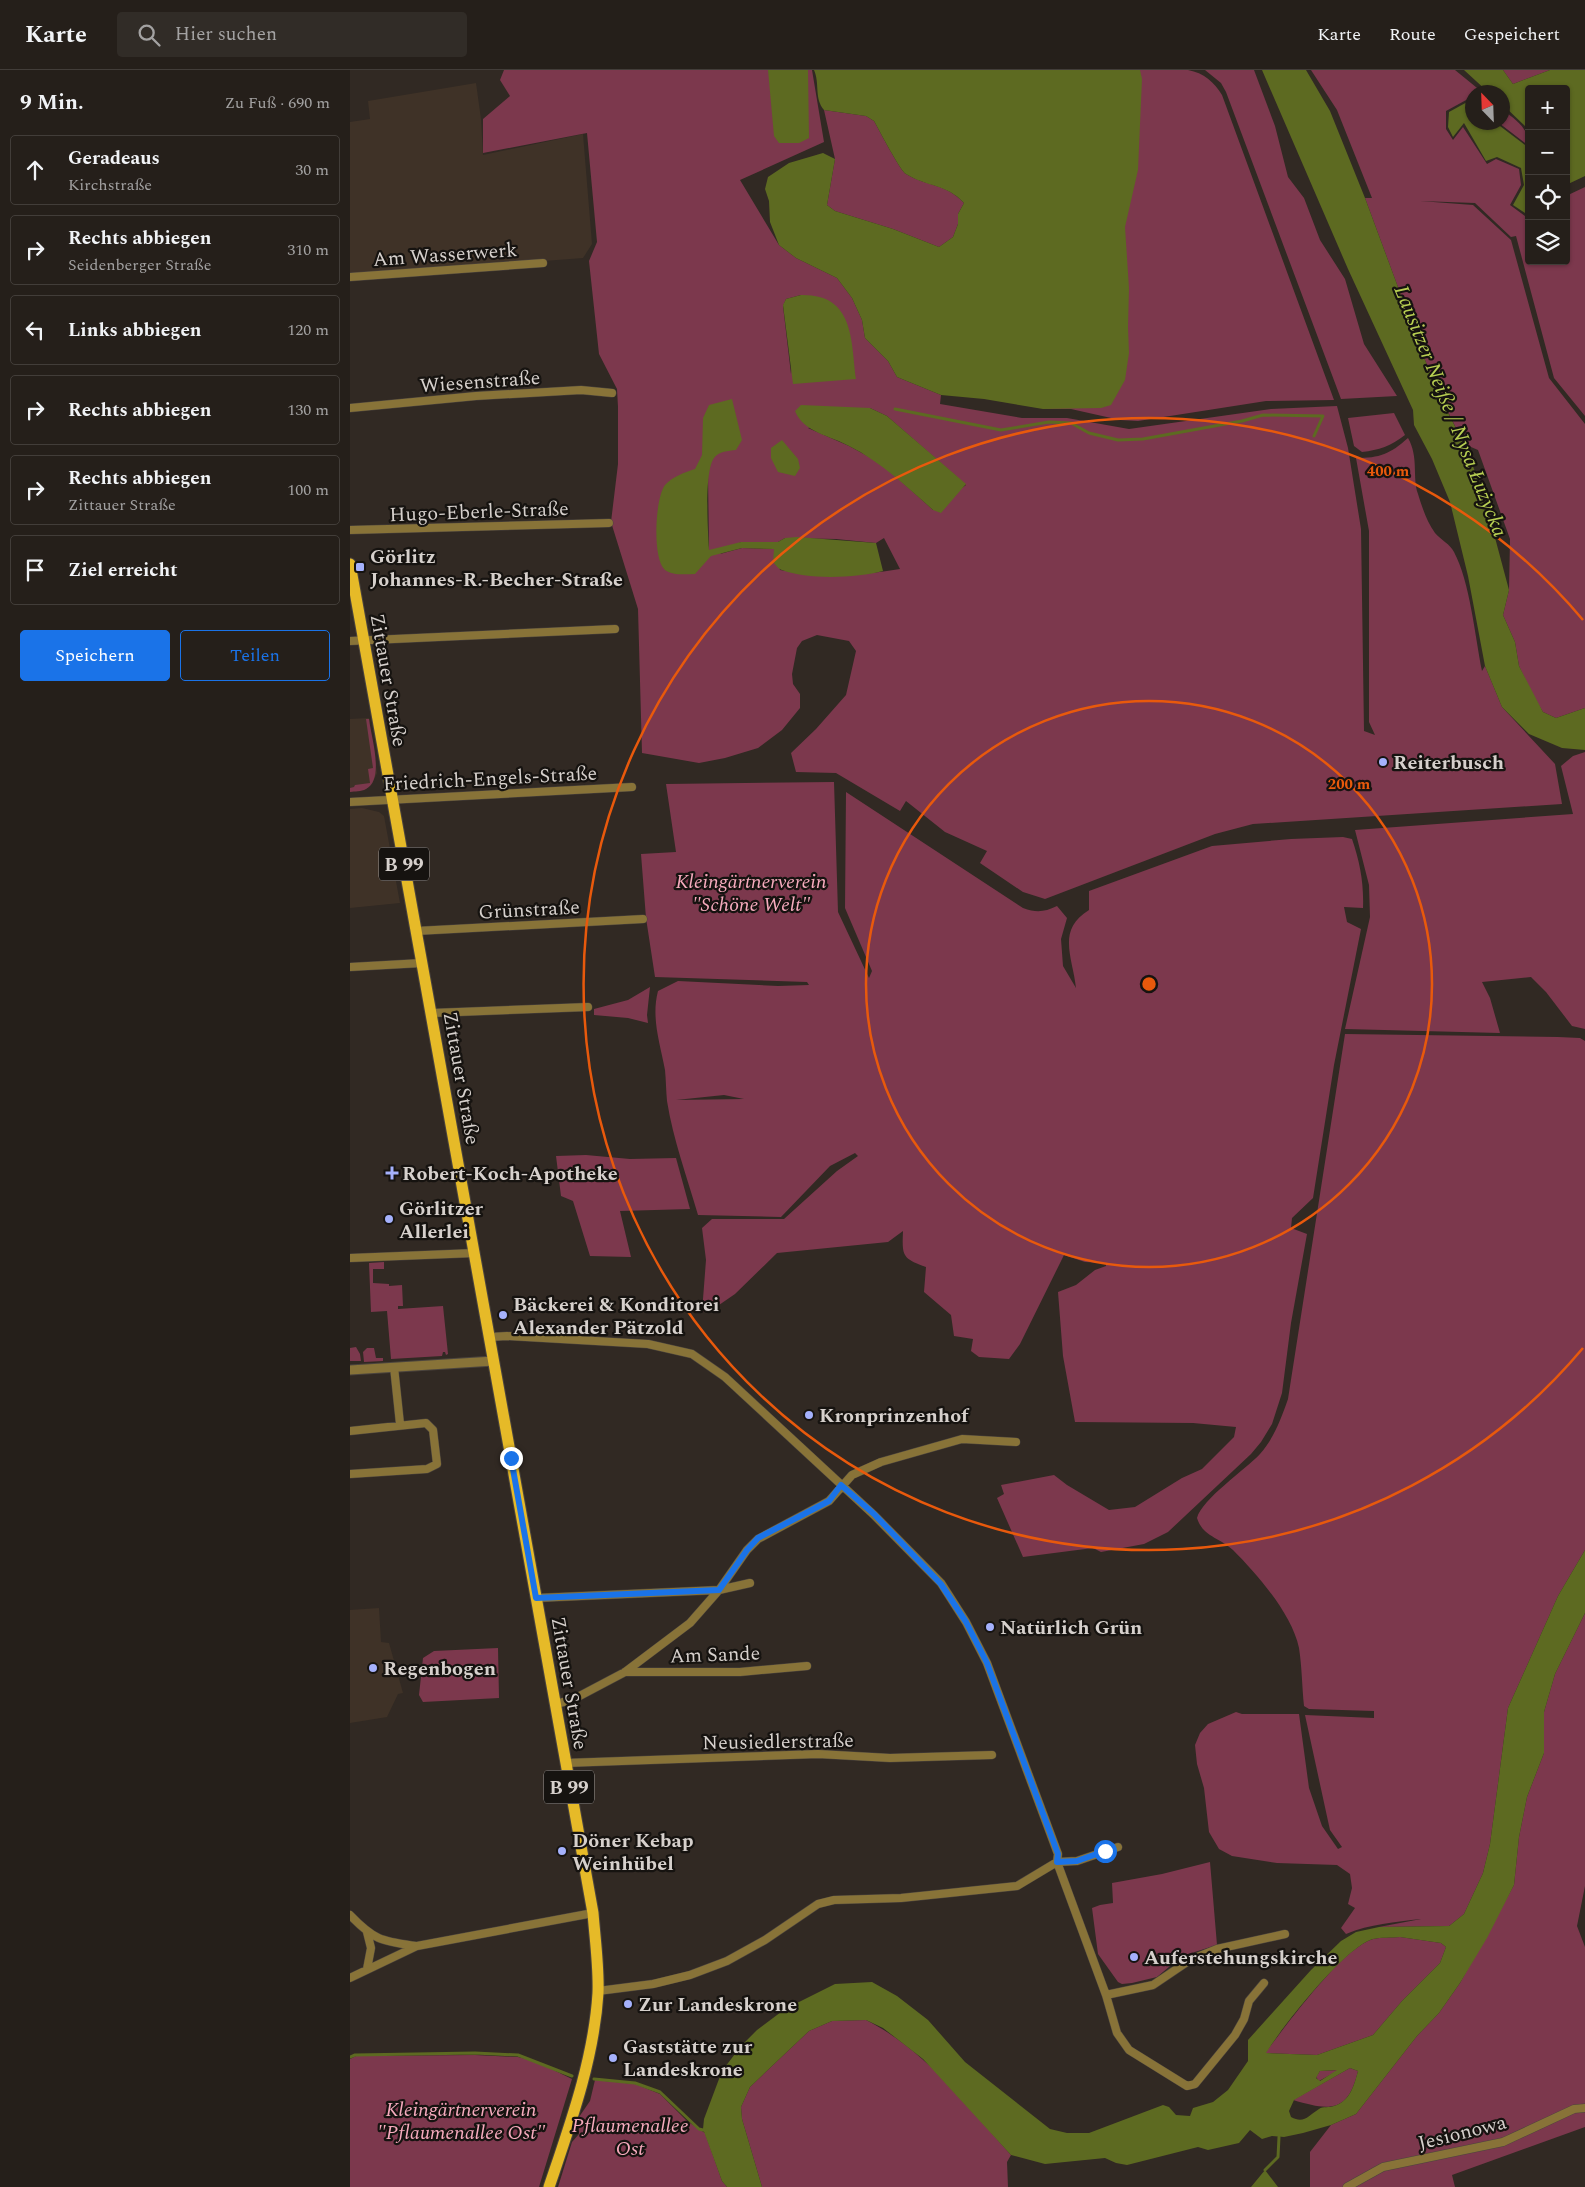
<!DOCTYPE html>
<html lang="de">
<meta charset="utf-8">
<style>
:root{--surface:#251f1a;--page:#312c27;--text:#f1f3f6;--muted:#a3a2a2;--line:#423d39;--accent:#1a73e8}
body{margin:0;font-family:Spectral,serif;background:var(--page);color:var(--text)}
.controls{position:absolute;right:15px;top:15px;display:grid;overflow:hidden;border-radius:5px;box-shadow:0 1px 4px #0004}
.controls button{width:45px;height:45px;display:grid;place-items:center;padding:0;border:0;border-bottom:1px solid var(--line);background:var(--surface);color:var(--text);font:25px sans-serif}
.compass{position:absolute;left:1115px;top:15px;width:45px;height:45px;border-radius:50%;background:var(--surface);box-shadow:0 1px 4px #0004;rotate:337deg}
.stop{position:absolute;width:15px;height:15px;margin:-11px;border:4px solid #1a73e8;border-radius:50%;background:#fff}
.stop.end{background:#1a73e8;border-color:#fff;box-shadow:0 1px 5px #0008}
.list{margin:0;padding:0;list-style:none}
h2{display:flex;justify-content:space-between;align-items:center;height:65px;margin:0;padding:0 20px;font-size:21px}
h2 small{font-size:16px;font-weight:400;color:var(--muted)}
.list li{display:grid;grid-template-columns:32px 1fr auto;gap:15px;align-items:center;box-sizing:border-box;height:70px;margin:0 10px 10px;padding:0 10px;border:1px solid var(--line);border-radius:5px}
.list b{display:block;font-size:19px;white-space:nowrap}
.list p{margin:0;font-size:16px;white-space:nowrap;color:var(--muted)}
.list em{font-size:16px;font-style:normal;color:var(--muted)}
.actions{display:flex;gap:10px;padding:15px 20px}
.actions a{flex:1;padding:11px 0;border:1px solid var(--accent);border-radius:5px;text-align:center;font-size:18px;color:var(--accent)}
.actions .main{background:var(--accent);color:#fff}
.icon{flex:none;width:28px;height:28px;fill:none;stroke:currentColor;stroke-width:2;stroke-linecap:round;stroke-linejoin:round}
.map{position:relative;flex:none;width:1235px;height:2117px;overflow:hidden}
header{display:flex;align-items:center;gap:30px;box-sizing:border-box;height:70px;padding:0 25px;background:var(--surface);border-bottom:1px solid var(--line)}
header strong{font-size:24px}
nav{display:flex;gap:28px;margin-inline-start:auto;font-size:18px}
.search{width:350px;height:45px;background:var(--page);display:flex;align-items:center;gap:12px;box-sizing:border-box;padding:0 18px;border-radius:5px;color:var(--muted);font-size:19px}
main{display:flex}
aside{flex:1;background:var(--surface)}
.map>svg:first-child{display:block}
.built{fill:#3f3227}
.green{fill:#7c384d;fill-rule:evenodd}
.water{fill:#5d6a21;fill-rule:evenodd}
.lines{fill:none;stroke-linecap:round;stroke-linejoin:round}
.stream{stroke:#5d6a21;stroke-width:3}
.minor-casing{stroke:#4b443e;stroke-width:9}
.tertiary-casing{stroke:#4b443e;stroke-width:11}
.primary-casing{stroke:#4b443e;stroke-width:13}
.minor{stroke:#887338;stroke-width:8}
.tertiary{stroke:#887338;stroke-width:9}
.primary{stroke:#e6ba28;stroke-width:11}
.route{stroke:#1a73e8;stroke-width:6}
.ring{fill:none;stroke:#e8590c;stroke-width:2.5}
.poi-dot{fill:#a5b1fc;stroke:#161310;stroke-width:2}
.labels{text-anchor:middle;stroke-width:4.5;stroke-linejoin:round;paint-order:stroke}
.shield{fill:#161310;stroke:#9c9794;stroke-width:1}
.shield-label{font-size:19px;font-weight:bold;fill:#d6d0cc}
.street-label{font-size:20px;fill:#d6d0cc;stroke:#161310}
.poi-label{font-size:20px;font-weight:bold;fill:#d6d0cc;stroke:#161310;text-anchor:start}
.park-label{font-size:20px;font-style:italic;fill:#f7abbe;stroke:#161310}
.water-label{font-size:21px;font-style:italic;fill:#b8cf52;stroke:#161310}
.centre{fill:#e8590c;stroke:#161310;stroke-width:2.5}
.ring-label{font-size:15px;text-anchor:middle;font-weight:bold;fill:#e8590c;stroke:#161310;stroke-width:4.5;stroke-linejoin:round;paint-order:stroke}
</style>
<header>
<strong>Karte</strong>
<div class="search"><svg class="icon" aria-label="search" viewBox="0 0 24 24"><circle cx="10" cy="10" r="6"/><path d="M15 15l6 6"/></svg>Hier suchen</div>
<nav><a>Karte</a><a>Route</a><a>Gespeichert</a></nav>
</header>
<main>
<aside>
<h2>9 Min.<small>Zu Fuß · 690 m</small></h2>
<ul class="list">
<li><svg class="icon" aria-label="ahead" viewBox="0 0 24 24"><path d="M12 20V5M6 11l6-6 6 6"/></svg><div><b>Geradeaus</b><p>Kirchstraße</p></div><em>30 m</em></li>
<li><svg class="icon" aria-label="right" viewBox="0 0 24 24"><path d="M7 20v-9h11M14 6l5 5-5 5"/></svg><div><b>Rechts abbiegen</b><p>Seidenberger Straße</p></div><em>310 m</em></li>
<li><svg class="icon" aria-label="left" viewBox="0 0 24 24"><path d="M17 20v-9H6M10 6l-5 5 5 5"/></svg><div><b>Links abbiegen</b></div><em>120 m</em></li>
<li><svg class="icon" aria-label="right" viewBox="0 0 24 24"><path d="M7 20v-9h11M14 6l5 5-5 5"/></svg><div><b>Rechts abbiegen</b></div><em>130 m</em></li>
<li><svg class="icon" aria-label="right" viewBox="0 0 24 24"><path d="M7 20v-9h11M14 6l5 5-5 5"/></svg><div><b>Rechts abbiegen</b><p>Zittauer Straße</p></div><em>100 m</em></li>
<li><svg class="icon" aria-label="arrive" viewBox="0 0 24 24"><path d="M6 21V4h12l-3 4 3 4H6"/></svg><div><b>Ziel erreicht</b></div></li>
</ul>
<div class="actions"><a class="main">Speichern</a><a>Teilen</a></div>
</aside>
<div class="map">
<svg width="1235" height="2117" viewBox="0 0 1235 2117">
<rect width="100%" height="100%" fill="#312923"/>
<!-- built -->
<path class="built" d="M126,13l5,36 2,36 100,-21 9,110 -9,14 -233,18v-154l20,-3 -2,-18z
M19,648l8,55 -5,11 -6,5 -16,3v-73z
M12,738l17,4 5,4 16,87 -50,5v-99z
M29,1538l2,34 8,1 14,50 -5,1 -11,23 -37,6v-113z"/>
<!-- green -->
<path class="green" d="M154,0h308l12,72 -84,38 39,65 17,13 41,20 15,20 10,22 3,18 23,23 9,16 44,18 -1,9 82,14h45l62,11 142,-20 66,-3 11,42 13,81 3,202 11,4 -6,-13v-191l-13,-73c24,0 34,-4 52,-20 11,19 4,39 10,56 4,13 9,28 17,39 6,7 15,11 19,19 16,30 21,84 28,119l3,-5 17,41 53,57 7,40 -309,20 -38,10 -170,65 -22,-7 -43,-29 7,-12 -42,-19 -39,-31 -6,10 -64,-38 -40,-1 -5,-19 25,-24 30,-34 10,-44 -7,-10 -32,-6 -15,6 -5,7 -5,26 1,10 7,10v14l-18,22 -24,18 -33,10 -26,5 -57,-10 -4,-144 -27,-87 7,-58v-57l-1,-18 -18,-35 -10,-93 8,-19 -10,-109 -104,20v-34l27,-23 -10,-16zM451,225l-10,79 -8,-68 3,-7zM520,338l17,8 79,69 -33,25 -51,-46 -33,-18 -41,-18zM345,399l13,5 1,77zM435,468l51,1 40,4 8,-5 16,31c-40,7 -79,9 -120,1l-6,-21 -32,-1 -22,6 21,-12h37z
M737,0h101c16,3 26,12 34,25l112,305 -68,1 -128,20 -18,-1 -49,-11h-28z
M855,0h49l21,56 13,51 16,21 16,42 25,39 19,65 33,52 -56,3 -115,-307 -5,-9z
M961,0h144l27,22h-10v10l-4,-3 -22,12v18l7,11 10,-13 24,37 9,-5 23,10 2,16 -11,20 19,14v42h37v-65l19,-9v229l-31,-38 -38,-142 -5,1 -36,-34 -55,-2 53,4 38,35 38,138 36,46v284l-29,10 -13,-6 -11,-18 -13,-28 -4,-24 -12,-27 6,-25 1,-51 -32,-89 -14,-6 -24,-48 -15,-36 -60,-162h7l-35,-88z
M1153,0h47l-37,14z
M474,40l42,6 8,5c5,9 27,51 32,53 22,13 39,9 58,29l-6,11v10l-5,13 -14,10 -46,-18 -58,-18 -8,-6 8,-46z
M1153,40c13,10 26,18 26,36l-30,-23 3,-1z
M1044,343l11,22c-14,11 -26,15 -43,17l-8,-6 -6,-28z
M16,649h3c2,18 16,60 -3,70 -5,3 -11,2 -16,3v-4l4,-1 1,-2 15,-2 -2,-14 5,-1z
M1235,682v277l-13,-3 -26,-34 -15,-15 -49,5 8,16 10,35 -155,-4 25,-112 -1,-32 -14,-55 218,-16 -12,-48 12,-10z
M484,712l4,130 31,66 3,-7 -27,-63 1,-116 177,116c14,5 21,4 34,-2l10,12 -6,21 2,27 13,22c-3,-30 -20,-58 13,-78v-19l123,-45 79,-7 52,-2 9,2c8,23 12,45 11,69l-19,-1 3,15 14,7 -27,136 -21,133 -21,20 -1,10 16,6 -16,89 -9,70 -10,31 -11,18 -10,12 -83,78 -24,12 -43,8 -8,-4 -70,9 -26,-59 7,-4 -3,-9 53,-10 13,10 42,25 26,-3 47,-29 20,-9 32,-32 2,-10 -43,-4 -118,-1 -12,-66 -5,-64 18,-7 19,-15 11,-4v-3l-21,-1 -21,-7 -44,89 -11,15 -30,-2 -8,-6 2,-12 -19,-3 -3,-21 -27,-23 2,-25c-24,-9 -24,-11 -23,-36l-15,11 -111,11 -42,41 -16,11 -17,7 4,-52 -4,-32 10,-9h72l53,-48 21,-15 -3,-3 -25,13 -49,51 -83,-2c-11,-38 -25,-76 -31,-114 -1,-10 -1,-21 -2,-31 -5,-27 -14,-52 -7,-79l20,-10 100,5 31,-1 -2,-3 -152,-5 -9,-59 -5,-64 35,-2 -10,-68zM374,1025l20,4 -68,1z
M300,917l-3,28 1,8 -20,-5 -34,-3v-6l34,-9z
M995,964l213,3 22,1 5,3v509l-27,46 -50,112 -18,136 -7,29 -19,41 -15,12 -70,1 42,-8c-26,3 -51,5 -75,15l-5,-6 14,-20 -7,-4 4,-16 -2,-14 -13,-9 -60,-2 -45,-7 -13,-7 -10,-17 -5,-44 -7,-24 -2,-19 5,-12 8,-9 28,-12 6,2h57l10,74 13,38 16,23 4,-2 -12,-17 -2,-9 -23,-106 69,3v-7l-65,-2 -5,-3c-2,-19 -2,-39 -5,-58 -7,-34 -42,-74 -66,-98 -14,-13 -30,-13 -36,-32 5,-19 48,-48 63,-64 14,-16 21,-35 28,-55z
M236,1085l44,4 46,-1 14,51 -70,2 11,46 -41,-1 -17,-55 -12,-5 -5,-40z
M34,1192v7h-11v14l16,1v2l13,-1 1,21h-5v3l45,-3 5,48 -2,1 -1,-3h-2l-1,4 -51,3 -4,-48 -16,1 -2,-49z
M6,1277l4,7 1,7h-11v-13z
M17,1278h7l2,10h7v3l-19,1 -1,-10z
M1235,1543v273l-8,40 8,21v180l-133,48 3,12h-145v-35l21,-27 25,-11 61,-78 22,-23 21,-30 54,-98 5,-48 8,-40 17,-44v-41l11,-38z
M148,1578l1,50 -76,4 -4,-7 4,-37 11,-7z
M860,1792l7,83 -35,11 -25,21 -25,6 -10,1 -4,-2 -20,-28 -6,-46 8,-3 13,-2 -1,-20 50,-9z
M1050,1867l41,6 5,4 -6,16 -38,38 -29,34 -56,20 -52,-2c21,-27 76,-104 108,-114 8,-2 18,-1 27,-2z
M516,1950c60,30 102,87 145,135l-4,7 1,25h-246l-20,-68 -1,-12 9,-20 59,-56 23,-10z
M125,1985l43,2 19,5 35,17 -33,108h-189v-128l6,-3z
M1000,1998l8,3c-10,42 -28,40 -65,29z
M989,2000l-20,11 -3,-4 4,-6z
M245,2010l40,4 25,10 27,27 18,12 17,48 5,6h-169l14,-45 7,-8v-17l11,-16z"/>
<!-- water -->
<path class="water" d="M418,0h40l1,68 -10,5h-20l-5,-7z
M464,0h326l2,9 -4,91 -13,57 4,61 -1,39 1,26 -4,27 -14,25 -10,3 -58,1 -59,-10 -43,-4 -44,-18 -9,-16 -23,-23 -3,-18 -10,-22 -15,-20 -41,-20 -17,-13 -9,-23 -1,-21 -4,-12 3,-12 21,-14 34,-10 12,6 -8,46 8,6 58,18 46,18 14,-10 5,-13v-10l6,-11c-17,-19 -37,-16 -58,-29 -5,-2 -27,-44 -32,-53l-8,-5 -42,-6c-10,-12 -4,-26 -10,-40z
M912,0h44l24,41 35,87 60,162 15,37 24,47 18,45 27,101 -6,25 12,27 4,24 24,46 13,6 29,-10v42l-23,-2 -33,-14 -27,-27 -17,-41 -17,-90 -18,-74 -18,-43 -18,-34 -1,-15 -65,-141z
M1114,0h39l10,14 37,-14h35v106l-19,9v-96h-37v45l-4,-8 -22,-21 -1,-13h-14z
M1119,31l3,3v18l24,1 33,25v62l-4,3 -12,-8 11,-20 -3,-17 -24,-11 -11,4 -22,-38 -11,14 -5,-10 1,-15z
M451,225c53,-1 50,44 55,84l-63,5 -10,-79 3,-6z
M382,329l10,41 -6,10c-8,1 -17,1 -22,8 -10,14 -6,73 -5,92l32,-8h37l7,-4 12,-1 79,6 7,28c-26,7 -76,9 -101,-1 -4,-1 -6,-5 -9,-8l1,-13 -32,-1 -31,8 -16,18c-10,0 -21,2 -30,-4 -13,-11 -10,-72 0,-85 7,-8 20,-13 30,-16l7,-14 1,-37 6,-13z
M451,335l69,3 17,8 79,68 -25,29 -8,-3c-27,-24 -52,-48 -84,-64 -18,-10 -46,-14 -54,-35z
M432,370l16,19 2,9 -5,8 -17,-4 -7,-14v-10z
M1235,1480v63l-30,61 -11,38v41l-17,44 -8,40 -5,48 -27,53 -27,45 -21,30 -22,23 -61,78 -25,11 -28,8 -19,4 -12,-1 -10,3 -12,-9 -11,13 -31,7 -10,-3 -71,18 -11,-2 -11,-5 -60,6 -34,-9 -88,-96 -40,-31 -17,-8 -34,1 -23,10 -59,56 -9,20 1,12 20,68h-35l-5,-6 -19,-52 1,-10 18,-48 19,-25 16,-16 28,-21 50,-25 37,-2 25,14 31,24 37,42 85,67 17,4h22l74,-28 6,2 7,8 14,1 3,-8 20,-6 15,-12 20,-29v-21l63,-70 30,-29 15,-9 23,-5 70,-1 15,-12 19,-41 7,-29 18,-136 50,-112zM1050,1867l41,6 5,4 -6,16 -38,38 -29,34 -56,20 -51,-2c16,-26 79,-106 107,-114 8,-2 18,-1 27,-2zM1000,1998l8,3c-4,15 -8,30 -24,35 -5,2 -11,0 -15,3 -11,7 -15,15 -28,8l-2,-6 5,-11zM987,2000l-17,11 -4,-3 4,-7z
M915,2100l13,17h-27z"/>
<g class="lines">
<!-- stream -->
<path class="stream" d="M545,339l106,21 48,-8 22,1 18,10 29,7 25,-1 99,-18 21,-6 60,1 -9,20
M0,1987l5,-2 120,-2 43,2 54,21
M244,2009l41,4 25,9 39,37 8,2
M915,2100l13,-13 1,-20"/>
<defs>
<path id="minor" d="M0,207l193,-14
M0,338l126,-12 105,-6 31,3
M0,460l259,-7
M0,571l265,-12
M0,732l282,-15
M66,861l227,-12
M0,897l72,-4
M82,943l156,-6
M0,1188l125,-5
M140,1267l17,-1 141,8 44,10 33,23 149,138 67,68 25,39 21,41 71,191 -1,8 49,133 11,38 12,17 58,36 8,-2 40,-49 9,-16 5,-18 15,-18
M44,1297l6,57
M0,1361l76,-8 7,7 4,34 -10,5 -77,5
M186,1528l183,-8 31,-7
M275,1602h115l67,-6
M205,1634l17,-4 53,-28 65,-49 29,-33 28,-40 11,-11 71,-38 23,-26 29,-13 81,-23 54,3
M215,1693l253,-9 72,4 102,-3
M707,1792l20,-1 41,-14
M0,1845c25,26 32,26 66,31
M17,1862l4,16 -4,21
M0,1908l67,-32 176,-33
M248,1921l55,-7 37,-9 37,-14 38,-21 53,-36 16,-4 67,-2 116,-12 40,-24
M756,1925l47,-10 37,-25 27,-11 68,-15
M997,2117l36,-20 120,-25 71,-33 11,-1"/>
<path id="tertiary" d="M0,1300l144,-9"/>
<path id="primary" d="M0,494l243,1349c2,26 6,54 5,80 -4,66 -28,132 -49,194"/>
</defs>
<!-- minor casing -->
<use href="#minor" class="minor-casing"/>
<!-- tertiary casing -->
<use href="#tertiary" class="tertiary-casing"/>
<!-- primary casing -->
<use href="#primary" class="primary-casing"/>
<!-- minor -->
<use href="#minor" class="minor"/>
<!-- tertiary -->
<use href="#tertiary" class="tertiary"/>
<!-- primary -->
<use href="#primary" class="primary"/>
</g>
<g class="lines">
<!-- route -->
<path class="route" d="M161,1388l25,140 183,-8 28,-40 11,-12 71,-37 12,-16 33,29 67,70 25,38 21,41 71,191 -1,8 20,-1 28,-10"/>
</g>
<!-- distance rings -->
<g class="ring">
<circle cx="799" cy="914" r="283"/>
<path d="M1233 1278A566 566 0 1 1 1233 550"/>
</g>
<!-- markers -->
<g class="poi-dot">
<rect x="5" y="492" width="10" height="10" rx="2.5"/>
<circle cx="1033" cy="692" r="5"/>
<path d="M39.5 1095.5h5v5h5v5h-5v5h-5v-5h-5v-5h5z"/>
<circle cx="39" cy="1149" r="5"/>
<circle cx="153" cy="1245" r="5"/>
<circle cx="459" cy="1345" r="5"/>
<circle cx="640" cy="1557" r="5"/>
<circle cx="23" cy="1598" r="5"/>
<circle cx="212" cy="1781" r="5"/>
<circle cx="784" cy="1887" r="5"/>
<circle cx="278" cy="1934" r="5"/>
<circle cx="263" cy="1988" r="5"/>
</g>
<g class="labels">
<!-- shield labels -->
<g class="shield">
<rect x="29" y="777.5" width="50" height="33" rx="4"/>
<rect x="194" y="1700.5" width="50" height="33" rx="4"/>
</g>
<g class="shield-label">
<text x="54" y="801">B 99</text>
<text x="219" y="1724">B 99</text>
</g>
<!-- street labels -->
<g class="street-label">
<text transform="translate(95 184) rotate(-4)" y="7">Am Wasserwerk</text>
<text transform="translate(130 311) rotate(-4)" y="7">Wiesenstraße</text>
<text transform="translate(129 441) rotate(-2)" y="7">Hugo-Eberle-Straße</text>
<text transform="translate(39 610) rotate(80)" y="7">Zittauer Straße</text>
<text transform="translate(140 708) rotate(-3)" y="7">Friedrich-Engels-Straße</text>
<text transform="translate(179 839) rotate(-3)" y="7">Grünstraße</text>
<text transform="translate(112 1008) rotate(80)" y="7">Zittauer Straße</text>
<text transform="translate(365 1584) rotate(-2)" y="7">Am Sande</text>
<text transform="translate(220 1613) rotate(80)" y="7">Zittauer Straße</text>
<text transform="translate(428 1671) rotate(-1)" y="7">Neusiedlerstraße</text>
<text transform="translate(1112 2062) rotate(-14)" y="7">Jesionowa</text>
</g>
<!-- poi labels -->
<g class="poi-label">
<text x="20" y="493">Görlitz<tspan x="20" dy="23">Johannes-R.-Becher-Straße</tspan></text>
<text x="1043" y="699">Reiterbusch</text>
<text x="52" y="1110">Robert-Koch-Apotheke</text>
<text x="49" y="1145">Görlitzer<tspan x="49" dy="23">Allerlei</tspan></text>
<text x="163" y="1241">Bäckerei &amp; Konditorei<tspan x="163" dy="23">Alexander Pätzold</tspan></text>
<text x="469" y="1352">Kronprinzenhof</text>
<text x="650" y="1564">Natürlich Grün</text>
<text x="33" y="1605">Regenbogen</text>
<text x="222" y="1777">Döner Kebap<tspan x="222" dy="23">Weinhübel</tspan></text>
<text x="794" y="1894">Auferstehungskirche</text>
<text x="288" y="1941">Zur Landeskrone</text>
<text x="273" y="1983">Gaststätte zur<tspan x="273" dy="23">Landeskrone</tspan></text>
</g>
<!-- park labels -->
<g class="park-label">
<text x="401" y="818">Kleingärtnerverein<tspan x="401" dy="23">"Schöne Welt"</tspan></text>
<text x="111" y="2046">Kleingärtnerverein<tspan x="111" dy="23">"Pflaumenallee Ost"</tspan></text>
<text x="280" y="2062">Pflaumenallee<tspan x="280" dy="23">Ost</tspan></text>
</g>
<!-- water labels -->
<g class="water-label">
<text transform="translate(1101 341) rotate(68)" y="7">Lausitzer Neiße / Nysa Łużycka</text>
</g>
</g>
<circle cx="799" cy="914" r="8" class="centre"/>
<g class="ring-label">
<text x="1038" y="406">400 m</text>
<text x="999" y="719">200 m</text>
</g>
</svg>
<div class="controls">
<button>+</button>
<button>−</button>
<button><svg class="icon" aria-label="locate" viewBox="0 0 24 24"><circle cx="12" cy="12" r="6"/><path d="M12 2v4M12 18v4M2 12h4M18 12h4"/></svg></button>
<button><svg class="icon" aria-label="layers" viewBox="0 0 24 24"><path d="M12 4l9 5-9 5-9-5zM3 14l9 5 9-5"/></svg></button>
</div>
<svg class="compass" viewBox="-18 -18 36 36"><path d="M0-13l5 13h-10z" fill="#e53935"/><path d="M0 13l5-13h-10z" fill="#a3a2a2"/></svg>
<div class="stop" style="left:755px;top:1781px"></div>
<div class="stop end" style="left:161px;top:1388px"></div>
</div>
</main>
